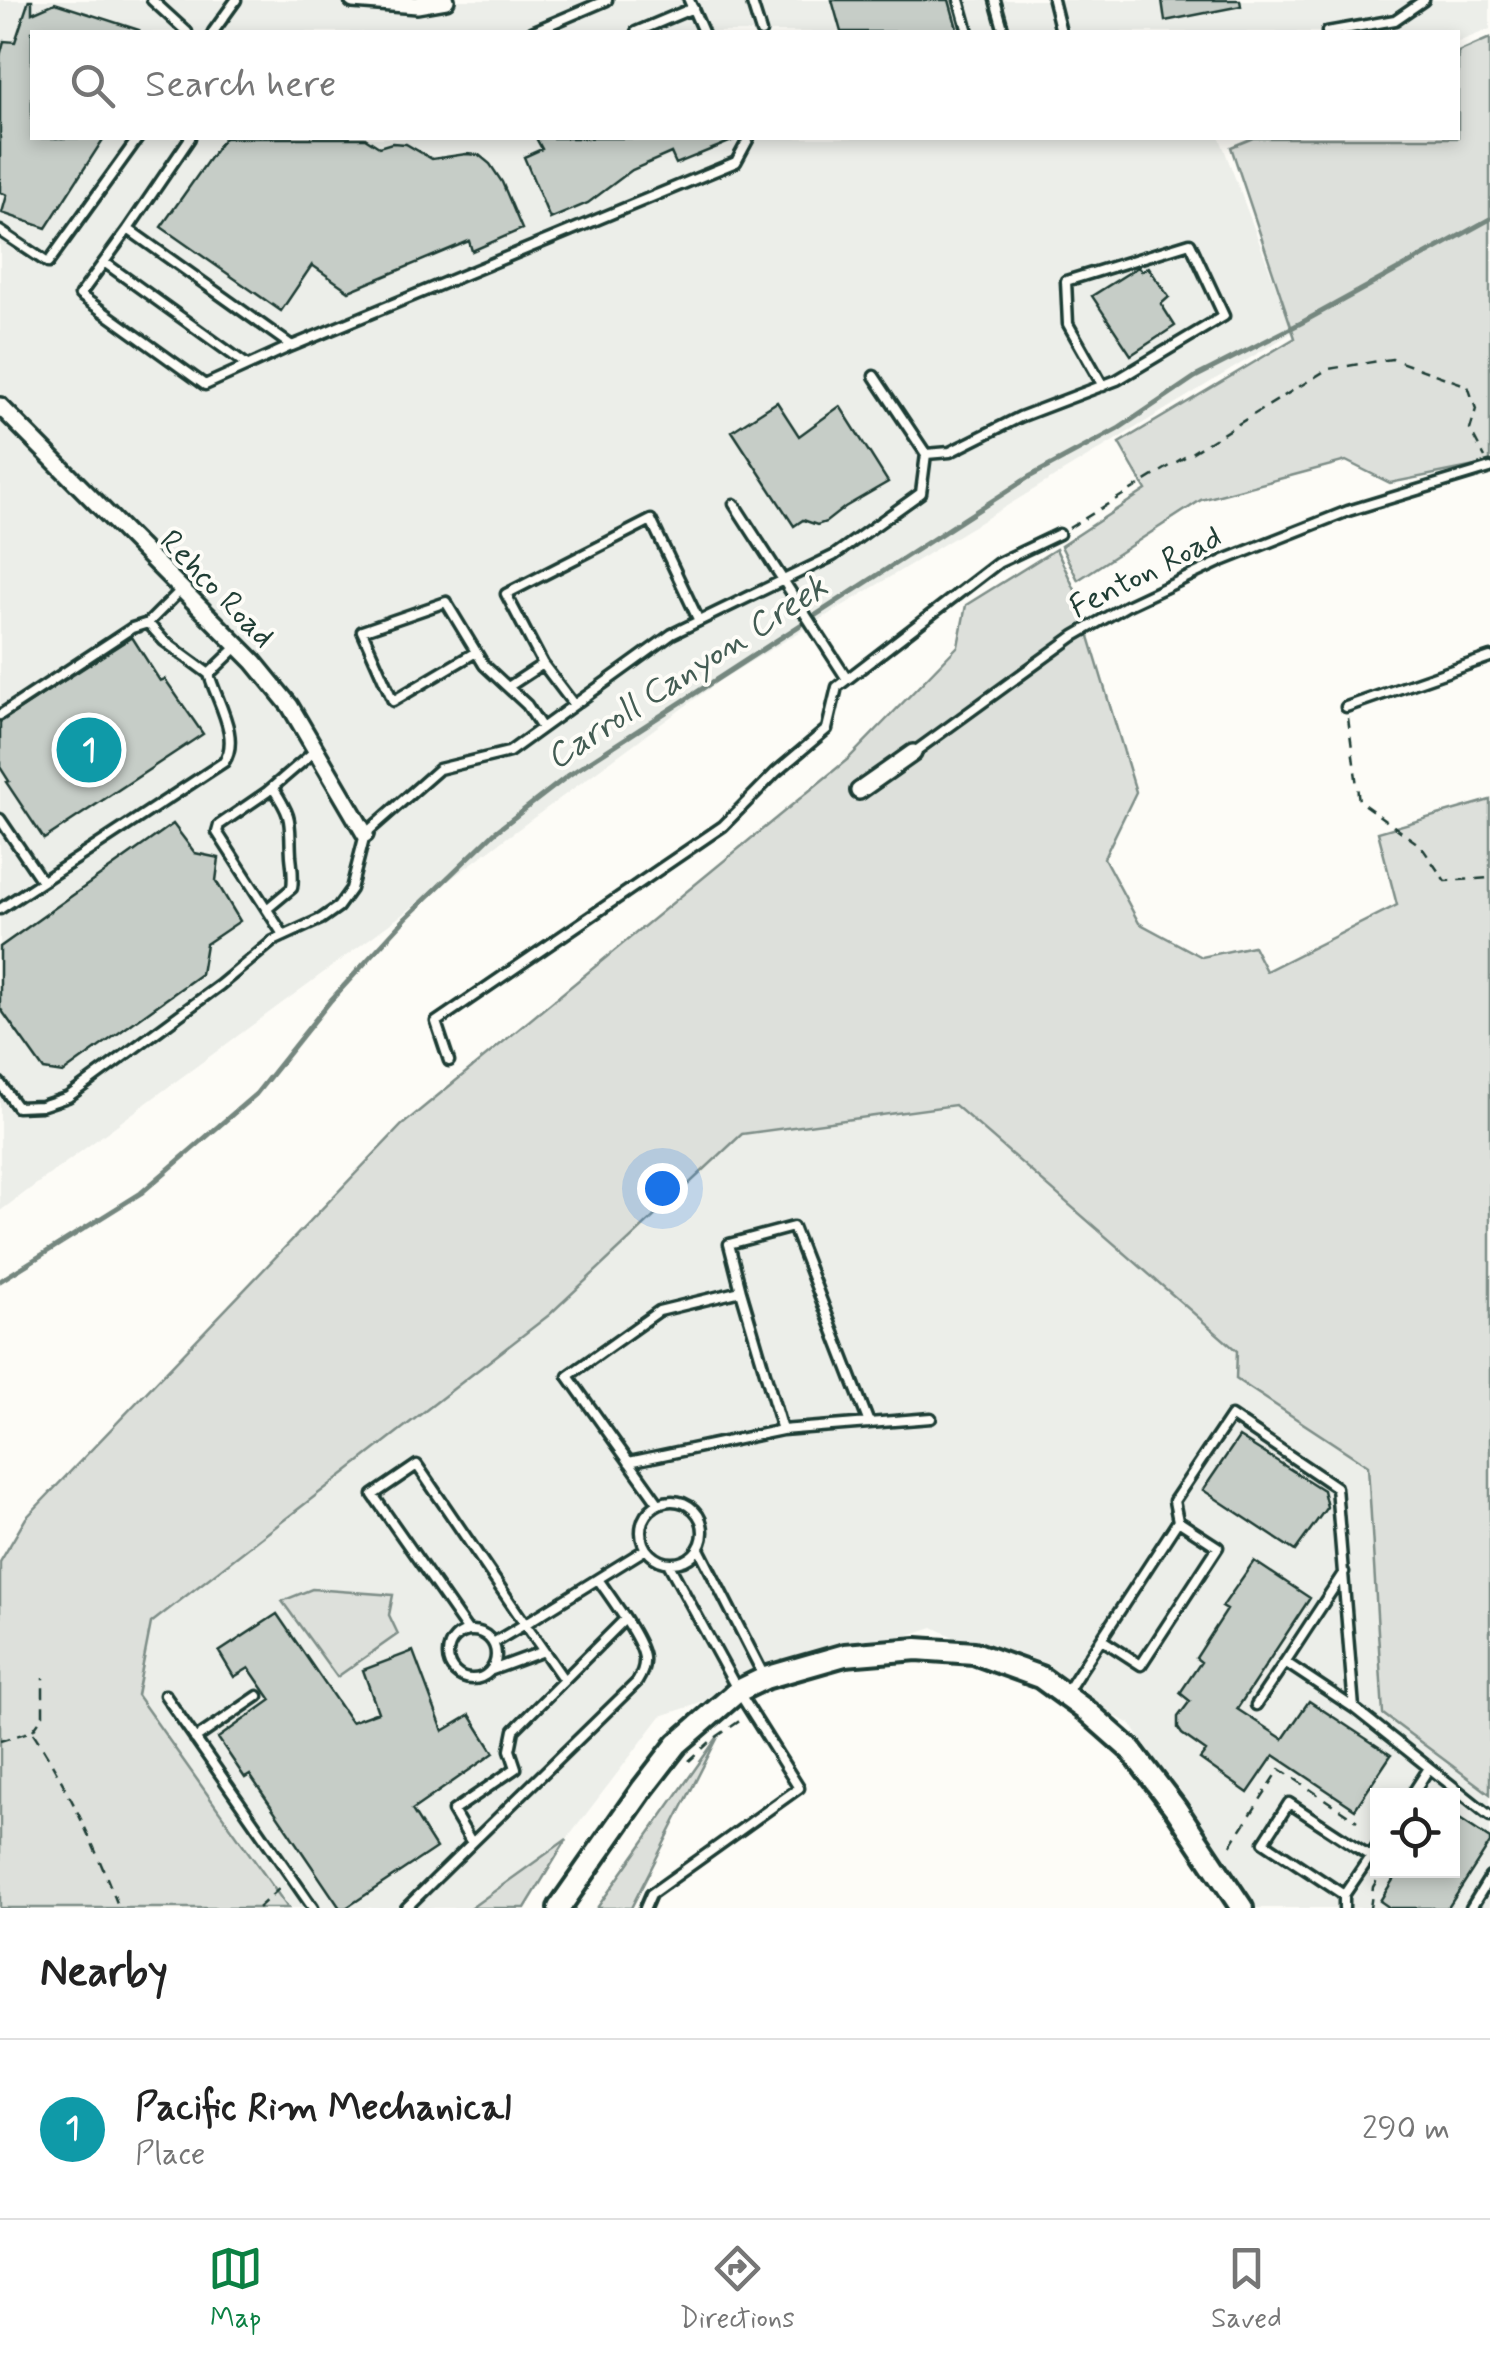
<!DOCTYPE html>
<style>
:root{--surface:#fff;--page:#f6f6f6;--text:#222;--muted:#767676;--line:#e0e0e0;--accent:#0b8043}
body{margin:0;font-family:Mynerve,sans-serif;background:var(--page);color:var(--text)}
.controls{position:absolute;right:30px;bottom:30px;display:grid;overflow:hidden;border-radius:0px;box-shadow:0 5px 15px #0003}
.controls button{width:90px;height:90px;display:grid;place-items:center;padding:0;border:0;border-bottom:2px solid var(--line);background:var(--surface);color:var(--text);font:50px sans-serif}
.you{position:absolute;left:662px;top:1188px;width:35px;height:35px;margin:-25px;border:8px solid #fff;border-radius:50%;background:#1a73e8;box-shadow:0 0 0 15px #1a73e833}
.badge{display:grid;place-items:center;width:65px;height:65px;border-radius:50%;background:var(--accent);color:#fff;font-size:32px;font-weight:700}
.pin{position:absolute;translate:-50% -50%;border:5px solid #fff;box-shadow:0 2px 10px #0006}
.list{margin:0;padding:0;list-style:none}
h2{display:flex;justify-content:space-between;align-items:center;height:130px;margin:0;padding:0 40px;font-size:42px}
h2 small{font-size:32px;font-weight:400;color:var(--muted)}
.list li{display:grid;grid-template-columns:65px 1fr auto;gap:30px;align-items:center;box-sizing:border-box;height:180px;padding:0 40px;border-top:2px solid var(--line)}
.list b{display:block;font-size:38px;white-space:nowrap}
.list p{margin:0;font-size:32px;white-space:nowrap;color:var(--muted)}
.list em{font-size:32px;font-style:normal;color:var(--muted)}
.icon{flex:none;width:55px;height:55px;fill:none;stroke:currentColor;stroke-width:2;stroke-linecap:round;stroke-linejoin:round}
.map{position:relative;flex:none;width:1490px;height:1908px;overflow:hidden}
.search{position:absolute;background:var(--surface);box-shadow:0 5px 15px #0003;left:30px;right:30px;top:30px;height:110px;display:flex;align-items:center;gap:25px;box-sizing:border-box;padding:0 35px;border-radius:0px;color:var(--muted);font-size:38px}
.sheet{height:310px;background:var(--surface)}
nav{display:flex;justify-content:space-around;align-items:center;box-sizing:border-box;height:140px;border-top:2px solid var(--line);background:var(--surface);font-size:28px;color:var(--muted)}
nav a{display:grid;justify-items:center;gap:5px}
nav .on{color:var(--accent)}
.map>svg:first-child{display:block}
.built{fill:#eceee9;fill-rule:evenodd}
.green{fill:#dde0db;stroke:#7e8e88;stroke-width:2.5}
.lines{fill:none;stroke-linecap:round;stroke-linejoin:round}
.stream{stroke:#75877f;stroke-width:5}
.building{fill:#c6cdc7;stroke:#1f3d34;stroke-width:2.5}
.service-casing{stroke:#1f3d34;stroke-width:15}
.minor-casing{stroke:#1f3d34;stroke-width:22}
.tertiary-casing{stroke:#1f3d34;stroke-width:28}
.path{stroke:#1f3d34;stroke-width:2.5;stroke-dasharray:10 8;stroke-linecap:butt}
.service{stroke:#fdfcf7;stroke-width:8}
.minor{stroke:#fdfcf7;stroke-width:15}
.tertiary{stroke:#fdfcf7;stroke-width:20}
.labels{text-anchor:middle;stroke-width:8;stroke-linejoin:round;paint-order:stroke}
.street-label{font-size:32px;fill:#1f3d34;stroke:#fdfcf7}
.water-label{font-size:35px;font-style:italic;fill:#435c53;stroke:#fdfcf7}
</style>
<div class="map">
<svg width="1490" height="1908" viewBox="0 0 1490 1908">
<rect width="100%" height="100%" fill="#fdfcf7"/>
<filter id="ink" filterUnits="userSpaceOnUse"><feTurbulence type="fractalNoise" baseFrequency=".01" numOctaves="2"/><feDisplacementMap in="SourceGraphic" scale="20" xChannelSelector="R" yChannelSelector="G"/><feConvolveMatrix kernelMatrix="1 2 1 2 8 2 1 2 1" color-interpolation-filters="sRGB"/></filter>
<g filter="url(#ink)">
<!-- built -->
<path class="built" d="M0,0h1490v29l-32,13v-10h-1426v106h1188l73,194 -571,347 -722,532z
M956,1105l282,246 -2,28 133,87 14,248 107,80v114h-246l-113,-184 -198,-97 -272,89 -94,123 -96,69h-183l-151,-213 14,-72 398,-308 193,-181zM1378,1796h74v74h-74z"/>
<!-- green -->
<path class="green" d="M1490,38v425l-100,20 -44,-22 -145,39 -123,80 -17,-34 85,-56 -27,-47 176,-105 -64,-191 22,-9h205v-86z
M1056,549l19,41 61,202 -32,66 35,65 63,34 51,-11 13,25 131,-66 -19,-73 112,-32v994l-107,-80 -15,-248 -132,-87 1,-28 -282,-246 -213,29 -193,181 -398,308 -14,72 151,213h-288v-346l26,-44 376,-393 446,-366 110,-113 8,-41z
M312,1589l81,6 -4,20 9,19 -61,43 -55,-76z
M719,1735l-88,173h-34z
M567,1839l-42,69h-54z"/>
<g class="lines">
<!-- stream -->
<path class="stream" d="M0,1281l141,-88 115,-99 75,-94 75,-82 88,-85 75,-58 460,-298 89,-48 77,-52 106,-54 189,-104"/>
</g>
<!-- building -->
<path class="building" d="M29,0h3v13l23,-10 84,27 -1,2h-106v106h72l-58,90 -44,-15 5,-18 -7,-3v-136l4,-15 11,1z
M832,0h117l9,32h-117z
M1162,0h78l1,6 -76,15z
M224,138h141l14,9 13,-4 14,1 26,15 34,-5 13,1 11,9 12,18 20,47 -50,22 -3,-10 -120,50 -37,-26 -31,46 -120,-84z
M536,138h203l-63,26 -5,-11 -39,17 -44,33 -38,16 -26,-62 18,-8z
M1138,267l4,4 6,-4 21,30 -8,7 14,22 -44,29 -39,-59z
M777,402l22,34 41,-30 48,76 -43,25 -19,15 -9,3 -14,-5 -9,6 -62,-95z
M132,637l28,44 5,-2 38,55 -159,105 -38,-57 3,-1 -9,-14v-45z
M173,824l22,29 24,5 -3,23 24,40 -34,23 -5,30 -138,99 -19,-3 -44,-62v-61z
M1239,1437l84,53 4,17 -32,44 -92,-61z
M1254,1561l56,37 -73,111 46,30 26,-38 82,54 -36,54 -81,-54 -26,38 -48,-34 6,-8 -24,-17 -4,-6v-11l12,-16 -10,-8 21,-31 -5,-4 31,-48 -5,-3z
M277,1614l74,108 27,-10 -15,-42 50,-19 30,80 27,-16 24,38 -82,57 24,38 -90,60h-6l-90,-133 -5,3 -27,-40 53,-38 -22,-32 -15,9 -15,-25z
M1452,1814l38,25v4l-42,65h-58l-10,-7 19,-31h53z"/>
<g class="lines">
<defs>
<path id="service" d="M152,0l35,32
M689,0l14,32
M751,0l10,32
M959,0l9,32
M995,0l9,32
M1053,0l8,32
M213,32l23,-32
M532,32l75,-32
M636,32l57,-24
M1327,32l68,-12 29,-20
M190,138l-62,91 164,117 444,-184 13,-24
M128,229l-48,66 125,90 86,-39
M0,231l48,32 90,-125
M104,262l143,103
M926,454l24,-2 70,-35 97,-37 107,-64 -34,-73 -124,38 2,43 35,62
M734,504l113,175
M148,623l16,18 45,33
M476,652l-83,49 -31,-70 84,-29 38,63 43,40 15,23
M508,687l35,-23
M574,705l-31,-41 -37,-70 145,-74 48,101
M1346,707l144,-50
M0,715l132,-87 16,-5 34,-34
M913,753l161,-117 52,-30 98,-46 124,-49 142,-43
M0,819l42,62
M268,908l24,-20c2,-12 0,-21 -1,-32 -2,-36 3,-36 -18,-68
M0,909l224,-147c17,-25 -8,-62 -15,-88l28,-27
M284,936l-67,-104 2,-7 48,-33 49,-42
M449,1061l-13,-39 287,-196 53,-54 51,-43 10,-42 161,-124 61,-29
M0,1083l17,24 24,-1 27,-9 152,-112 53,-44 48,-22 17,-12 13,-18 14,-55 74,-65 70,-17 163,-118 161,-78 88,-63 5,-39 -52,-78
M741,1291l-12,-47 64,-17 76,196
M782,1430l149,-12
M629,1462l153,-32 -41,-139 -82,20 -91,65 91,128
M641 1532a31 31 0 1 1 62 0a31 31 0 1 1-62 0Z
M1178,1521l-4,-20 57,-85 105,71 18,221 136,108
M699,1549l64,125
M1344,1572l-59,90 69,46
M468,1631l-95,-136 44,-30 108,159 -32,19
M448 1655a24 24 0 1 1 48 0a24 24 0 1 1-48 0Z
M492,1670l52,-19
M564,1680l60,-60
M165,1695l148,213
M1065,1695l12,-19 101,-155 40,26 -77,118 -40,-26
M1256,1705l29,-43
M195,1739l63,-43
M1411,1796l18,-28
M472,1843l165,-161c5,-8 8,-15 7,-24 -2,-19 -34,-61 -46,-79
M1344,1895l-80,-53 25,-39 81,53
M406,1908l66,-65 -19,-32 63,-43 -6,-18 4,-20 50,-50 -39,-56 121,-75
M645,1908l6,-14 148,-106 -61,-97 -70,-128
M1344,1908v-13l34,-50
M1471,1908l19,-31"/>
<path id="minor" d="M353,0l64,5 29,-5
M0,406l254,256 36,44 75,128
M859,791l54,-38"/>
<path id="tertiary" d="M559,1908l84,-120 34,-44 61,-53 27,-13 80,-23 72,-6 57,4 66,24 48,35 43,38 45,59 66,99"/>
</defs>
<!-- service casing -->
<use href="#service" class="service-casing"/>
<!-- minor casing -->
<use href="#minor" class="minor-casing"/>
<!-- tertiary casing -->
<use href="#tertiary" class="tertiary-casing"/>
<!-- path -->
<path class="path" d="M1069,528l259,-159 64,-10 76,27 8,23 -6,21 15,28
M1348,718l11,83 62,45 24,35 45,-3
M33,1730l10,-14v-38
M0,1741l32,-10c36,55 63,116 87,177
M689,1761l23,-21 29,-20
M1433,1796v-1
M1231,1845l49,-76 77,52
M258,1908l24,-22
M1370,1908l3,-21 10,-17"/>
<!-- service -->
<use href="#service" class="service"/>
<!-- minor -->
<use href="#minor" class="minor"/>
<!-- tertiary -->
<use href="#tertiary" class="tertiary"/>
</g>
</g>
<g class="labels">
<!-- street labels -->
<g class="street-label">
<text transform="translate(1145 571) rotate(-27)" y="11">Fenton Road</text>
<text transform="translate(218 588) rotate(46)" y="11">Rehco Road</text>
</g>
<!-- water labels -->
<g class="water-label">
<text transform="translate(686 671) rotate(-33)" y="12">Carroll Canyon Creek</text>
</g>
</g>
</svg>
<div class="controls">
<button><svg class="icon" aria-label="locate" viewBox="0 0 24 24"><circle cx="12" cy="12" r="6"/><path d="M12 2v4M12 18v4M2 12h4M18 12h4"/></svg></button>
</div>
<div class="you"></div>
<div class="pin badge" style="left:89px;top:750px;background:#0f9aa8">1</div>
<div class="search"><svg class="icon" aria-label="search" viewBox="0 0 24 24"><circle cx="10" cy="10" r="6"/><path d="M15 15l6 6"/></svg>Search here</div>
</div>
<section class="sheet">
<h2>Nearby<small></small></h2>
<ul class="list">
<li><span class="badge" style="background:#0f9aa8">1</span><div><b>Pacific Rim Mechanical</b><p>Place</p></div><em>290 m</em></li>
</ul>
</section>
<nav>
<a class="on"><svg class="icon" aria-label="map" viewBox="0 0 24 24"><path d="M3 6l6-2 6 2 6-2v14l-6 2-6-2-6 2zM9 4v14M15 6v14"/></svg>Map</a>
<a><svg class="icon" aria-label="directions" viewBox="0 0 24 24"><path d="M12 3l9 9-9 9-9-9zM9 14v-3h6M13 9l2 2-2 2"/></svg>Directions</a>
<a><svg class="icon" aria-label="saved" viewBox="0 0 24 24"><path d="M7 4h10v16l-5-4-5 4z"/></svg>Saved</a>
</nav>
